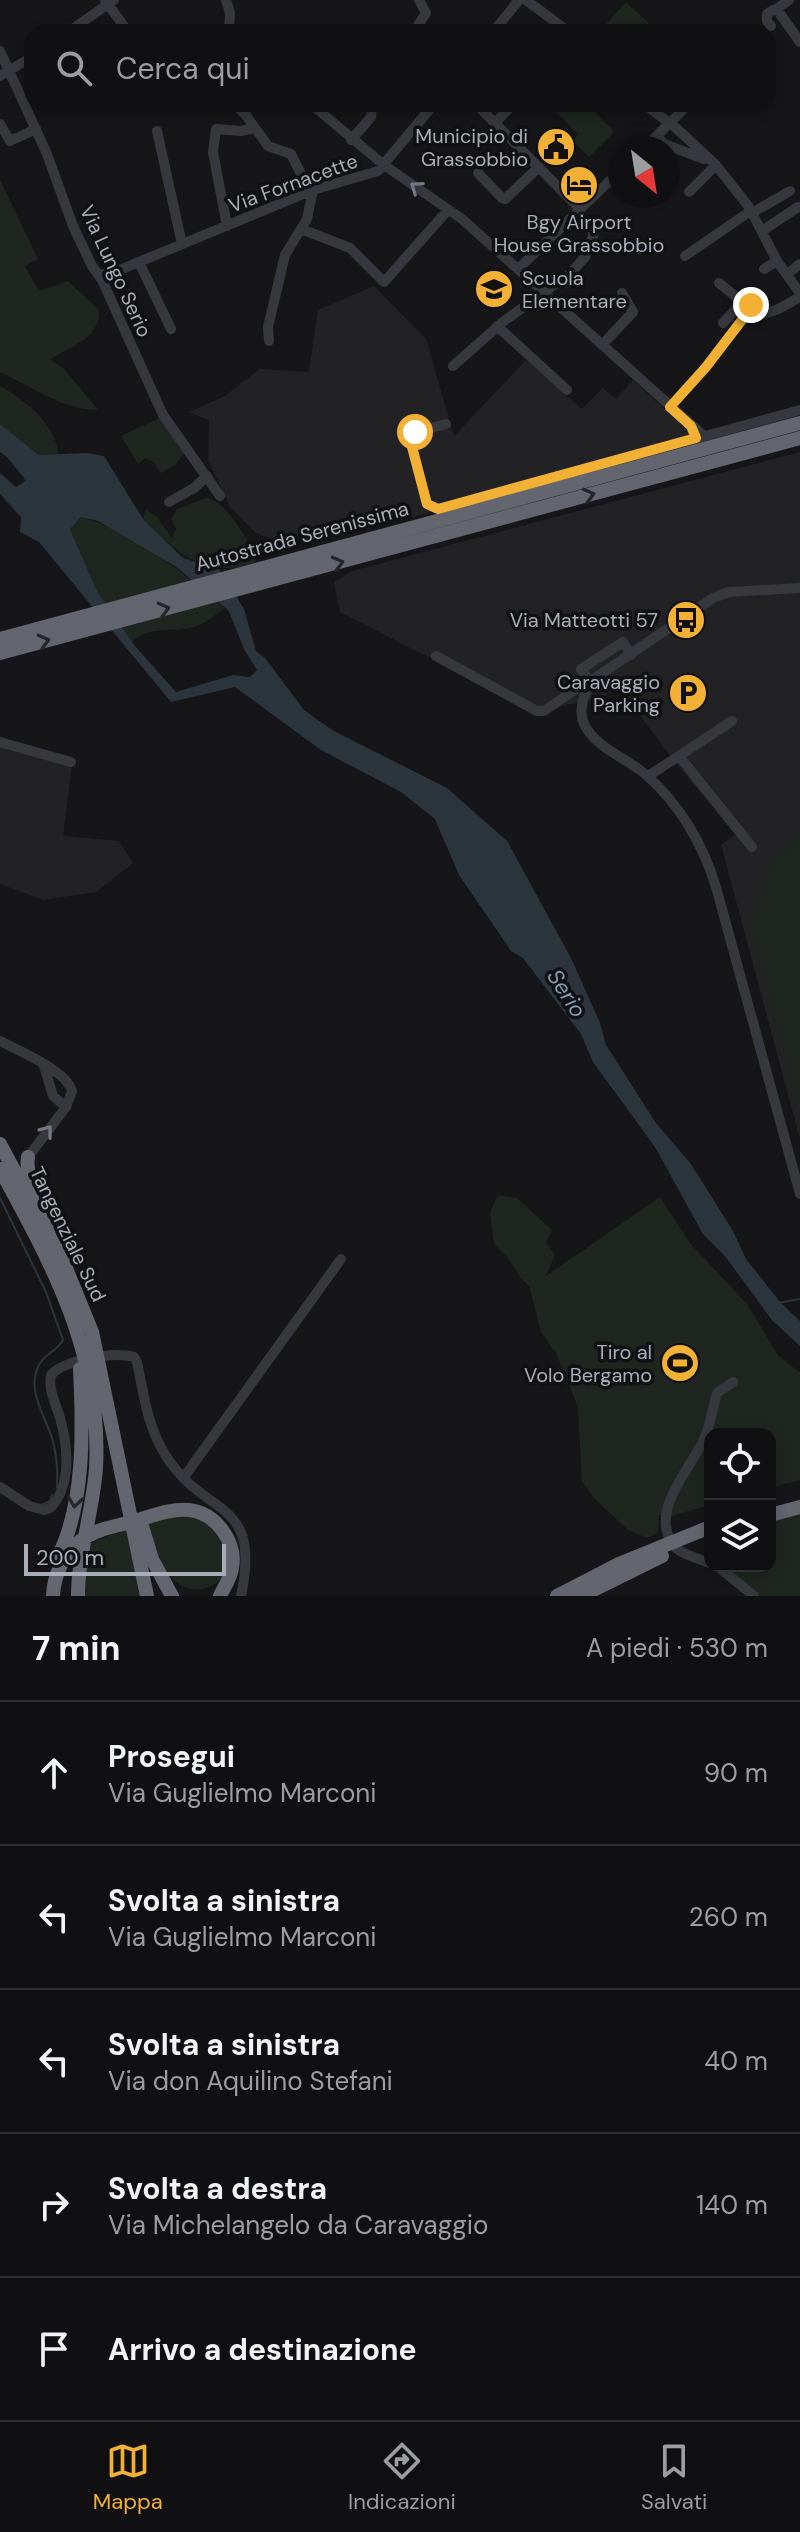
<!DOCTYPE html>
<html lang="it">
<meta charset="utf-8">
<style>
:root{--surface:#101012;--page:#1e1e20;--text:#f1f3f6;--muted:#9c9d9f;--line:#303032;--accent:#f2b134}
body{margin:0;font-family:"DM Sans",sans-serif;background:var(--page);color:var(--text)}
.controls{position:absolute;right:24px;bottom:24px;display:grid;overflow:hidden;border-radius:16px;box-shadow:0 4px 12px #0003}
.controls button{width:72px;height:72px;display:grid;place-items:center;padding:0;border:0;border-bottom:2px solid var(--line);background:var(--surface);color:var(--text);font:40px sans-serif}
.compass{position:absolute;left:608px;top:136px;width:72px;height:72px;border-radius:50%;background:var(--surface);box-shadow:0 4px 12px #0003;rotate:150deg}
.scale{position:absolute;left:24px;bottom:20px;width:202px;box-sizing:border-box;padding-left:8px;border:4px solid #a8adb8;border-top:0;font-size:22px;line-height:28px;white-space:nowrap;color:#a8adb8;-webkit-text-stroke:6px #111113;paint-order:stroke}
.stop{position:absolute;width:24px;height:24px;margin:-18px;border:6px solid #f2b134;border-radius:50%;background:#fff}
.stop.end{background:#f2b134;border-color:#fff;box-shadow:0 2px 8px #0008}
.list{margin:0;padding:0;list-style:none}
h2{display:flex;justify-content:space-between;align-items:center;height:104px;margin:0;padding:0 32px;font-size:34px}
h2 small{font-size:26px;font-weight:400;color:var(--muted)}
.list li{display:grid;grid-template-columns:52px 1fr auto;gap:24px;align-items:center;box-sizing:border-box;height:144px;padding:0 32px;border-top:2px solid var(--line)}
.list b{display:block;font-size:30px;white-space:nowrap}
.list p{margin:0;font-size:26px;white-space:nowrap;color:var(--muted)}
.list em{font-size:26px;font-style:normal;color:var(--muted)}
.icon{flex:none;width:44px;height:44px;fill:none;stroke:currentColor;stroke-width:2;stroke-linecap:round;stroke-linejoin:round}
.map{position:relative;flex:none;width:800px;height:1596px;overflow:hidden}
.search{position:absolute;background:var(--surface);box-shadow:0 4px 12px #0003;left:24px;right:24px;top:24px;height:88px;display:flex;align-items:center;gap:20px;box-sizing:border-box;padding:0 28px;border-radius:24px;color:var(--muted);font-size:30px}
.sheet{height:824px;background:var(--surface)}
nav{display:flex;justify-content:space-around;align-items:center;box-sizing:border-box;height:112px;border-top:2px solid var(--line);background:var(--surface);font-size:22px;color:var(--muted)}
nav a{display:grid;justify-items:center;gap:4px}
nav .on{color:var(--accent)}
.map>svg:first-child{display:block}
.built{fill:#222225}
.green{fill:#1e261f}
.water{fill:#2c353c;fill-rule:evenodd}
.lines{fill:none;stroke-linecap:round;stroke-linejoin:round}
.stream{stroke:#2c353c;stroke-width:2}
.minor{stroke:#37383d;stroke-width:10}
.highway{stroke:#63666e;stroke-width:14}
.oneway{stroke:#757881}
.oneway2{stroke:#26262a}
.route{stroke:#f2b134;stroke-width:10}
.labels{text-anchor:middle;stroke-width:7;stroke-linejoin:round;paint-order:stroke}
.poi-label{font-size:20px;fill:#a8adb8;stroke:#111113;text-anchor:end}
.street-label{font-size:20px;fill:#a8adb8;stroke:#111113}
.water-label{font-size:22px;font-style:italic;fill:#7f9bb3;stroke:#111113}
</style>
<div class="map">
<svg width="800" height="1596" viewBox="0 0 800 1596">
<rect width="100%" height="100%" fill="#161618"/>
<!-- built -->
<path class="built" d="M374,286l52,53 28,97 72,-76 56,49 21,-21 13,11 17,-19 66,61 -376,100 -48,-1 -19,-7 -26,-26 -22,-47 1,-40 -20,-8 36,-16 34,-27 50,3 9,-62z
M800,452v687l-79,-294 14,-11 -56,-67 -61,-80 -16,11 -56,11 -134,-60 -72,-37 -6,-30 18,-11z
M0,744l72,22 -9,70 56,5 14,22 -37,29 -53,8 -43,-16z"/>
<!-- green -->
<path class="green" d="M626,2l23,21 -8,9h-42z
M554,104l6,5 6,-5h21l27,28 -25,25 -16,-16 5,-7 -27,-27z
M0,180l38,79 -13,7 14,25 29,-10 30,28c7,26 -30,40 -48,50l14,10 34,41c-35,0 -67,-24 -98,-38z
M0,386c24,13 59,41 58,70l-19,-1 -39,-31z
M159,418l26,34 -10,13 -14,8 -8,-11 -8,-4 -7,6 -17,-28z
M207,498c20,4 41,43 50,60l-3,6c-54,14 -75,-11 -111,-45l3,-9 10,6 16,22 4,-9 -5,-10 6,-10z
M81,517c49,12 105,58 143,91 -10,9 -21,17 -34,20 -20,4 -43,-2 -58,14l-35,-51 -27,-62z
M800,839v272l-47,-175v-14l15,-52 4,-8z
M498,1195l19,3 35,32 -6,12 9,13 -9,21 114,-79 30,46 57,61 31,51 22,18v107l-30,8v-54h-60v71l-39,11 -12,-1 -1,18 -11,5 -19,-8 -32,-30 -14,-18 -4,-75 -22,-54 -15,-21 -12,-46 -9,-9 -12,-19 -14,-14 -4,-32z
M800,1513v83h-39l-37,-30h46v-44z
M170,1516c25,-1 45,6 54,31 2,7 5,16 3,24 -13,25 -48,25 -62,-2 -7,-15 -15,-30 -16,-46z
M127,1529l15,67h-58l-1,-16 8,-37z"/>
<!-- water -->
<path class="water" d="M0,424l39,31 48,-2 17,3 39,63 40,39 36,11 25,40 12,42 9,7 39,52 28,20 115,58 60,53 64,117 29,65 6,22 50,78 35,41 42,67 13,28 34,43 20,19v25l-28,-26 -47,-64 -22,-22 -48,-87 -62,-85 -12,-28 -58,-76 -12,-7 -52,-76 -24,-56 -34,-27 -80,-42 -86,-63 -64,15 -132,-160 -19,-10 1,-15 -21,-23v-21l16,14 9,-6 -1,-3 -17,-21 -7,-5zM81,517l17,4 77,45 54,45 15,38 13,21 -7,7 -17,-2 -57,17 -41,-46 -38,-55 -27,-62z"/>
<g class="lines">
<!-- stream -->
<path class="stream" d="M0,1198l46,94 17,48c-5,11 -20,14 -25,27 -11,24 7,49 14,71 5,17 6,32 5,50
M778,1303l22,-4
M41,1505l9,-4 2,-6"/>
<!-- minor -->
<path class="minor" d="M105,0l23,32
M226,0l4,13 -1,19
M526,0l43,32
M775,10l14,-10
M771,26l-4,-5v-7l6,-4 5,1 22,31
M68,32l46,-32
M414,32l12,-19 -7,-13
M493,32l26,-32
M0,51l47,103 26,72 19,40 10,14 61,135 57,81
M0,76l32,-19
M234,104l11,10 23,32 23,8 19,38
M311,104l73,61 78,54 242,217
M476,104l104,105
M644,104l31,23 41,38 33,42 28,54 23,32
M495,123l18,-19
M0,124l10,17 26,-12
M157,131l25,113
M657,136l7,8 40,15
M351,140l20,-23 1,-13
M644,148l45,-44
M478,173l24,25 3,1 34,-32
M689,192l27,-27
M752,213l38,-22
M227,226l-14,-74 3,-23 25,2 14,-3
M301,229l49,19 34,34 64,-72
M762,231l36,-24
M685,256l64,-44v-5
M139,262l32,67
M518,269l102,-98
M764,269l13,-8
M787,274l13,-10
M100,275l22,-6 191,-79 65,-19 56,-67
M719,283l26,21
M741 310a6 6 0 1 1 12 0a6 6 0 1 1-12 0Z
M753,312c17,5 32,-7 47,-15
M723,323l13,-14h5
M497,326l70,64
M269,341l-1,-14 17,-72 22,-36 6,-29
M602,345l31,-33 -11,-19
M453,366l51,-45 67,-48 14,-16 9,-24 -17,-22
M670,407l36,-40 39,-51
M446,424l-31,8 -4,11 16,61 11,5 362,-99
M169,502l25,-14 13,-12
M800,588l-71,4 -16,6 -118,80c-10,13 -18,29 -11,46 11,23 42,34 61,50 34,29 58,70 71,113l84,307
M436,656l101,55h7l32,-22h11
M591,683l-10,-14 42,-27 8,13
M0,742l71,20
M679,756l53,-35
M648,776l31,-20 73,91
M0,1041c19,10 66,29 72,50l-6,16 -38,50
M44,1066l9,30 13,11
M184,1477l157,-218
M0,1487l29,19 15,4 6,-2c22,-21 18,-62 10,-90 -4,-14 -12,-28 -9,-43 13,-15 64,-24 83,-18l3,5c7,33 10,64 29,94 40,63 96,41 75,140
M710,1563c-10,-4 -27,-8 -34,-15 -30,-33 13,-77 27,-107 8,-15 9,-33 14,-48l16,-11
M717,1566l37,30"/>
<!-- highway -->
<path class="highway" d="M0,639l800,-216
M0,653l800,-215
M0,1144l63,117 29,71 55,264
M28,1157c-5,29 27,43 21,76
M0,1169c53,97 102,185 96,299 -3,43 -18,85 -18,128
M770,1515l30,-8
M141,1523l11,36 20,37
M58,1557c27,-54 25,-128 22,-188
M53,1596c1,-21 9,-39 26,-54 15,-13 37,-16 56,-21 17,-5 37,-13 54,-11 27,3 48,32 43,58 -1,10 -8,19 -12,28
M557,1596l62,-32 91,-37
M581,1596l81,-40"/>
</g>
<!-- one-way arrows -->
<defs><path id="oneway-chevron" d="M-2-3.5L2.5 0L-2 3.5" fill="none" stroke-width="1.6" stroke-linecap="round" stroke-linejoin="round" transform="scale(2)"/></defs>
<g class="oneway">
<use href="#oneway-chevron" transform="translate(416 187) rotate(-145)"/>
<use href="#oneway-chevron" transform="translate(47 1131) rotate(-52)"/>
</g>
<g class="oneway2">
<use href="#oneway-chevron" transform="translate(589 495) rotate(-15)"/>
<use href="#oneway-chevron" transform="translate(338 563) rotate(-15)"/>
<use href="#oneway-chevron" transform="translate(164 609) rotate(-15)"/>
<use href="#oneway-chevron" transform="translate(44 641) rotate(-15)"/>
<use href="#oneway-chevron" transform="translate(75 1502) rotate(98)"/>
</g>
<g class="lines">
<!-- route -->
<path class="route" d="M415,432l-4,11 16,61 11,5 258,-71 -5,-12 -21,-19 36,-40 39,-51 -4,-5 2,-6h8"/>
</g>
<!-- icons -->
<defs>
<symbol id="civic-disc" viewBox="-11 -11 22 22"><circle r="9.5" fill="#f2b134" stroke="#111113"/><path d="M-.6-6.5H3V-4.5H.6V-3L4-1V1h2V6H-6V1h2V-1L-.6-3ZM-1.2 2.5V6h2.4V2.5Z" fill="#111"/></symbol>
<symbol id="hotel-disc" viewBox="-11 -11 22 22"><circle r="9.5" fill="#f2b134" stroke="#111113"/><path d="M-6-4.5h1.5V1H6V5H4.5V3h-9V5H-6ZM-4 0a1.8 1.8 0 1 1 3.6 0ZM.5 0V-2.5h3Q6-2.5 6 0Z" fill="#111"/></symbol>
<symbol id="school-disc" viewBox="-11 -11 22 22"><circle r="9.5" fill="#f2b134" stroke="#111113"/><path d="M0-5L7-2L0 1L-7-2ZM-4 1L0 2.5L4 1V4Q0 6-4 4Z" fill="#111"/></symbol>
<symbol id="bus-disc" viewBox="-11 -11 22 22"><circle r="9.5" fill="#f2b134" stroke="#111113"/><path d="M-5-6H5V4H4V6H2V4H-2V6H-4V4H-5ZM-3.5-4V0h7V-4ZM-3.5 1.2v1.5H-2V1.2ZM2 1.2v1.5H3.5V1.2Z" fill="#111"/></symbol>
<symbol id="parking-disc" viewBox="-11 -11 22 22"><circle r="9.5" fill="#f2b134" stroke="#111113"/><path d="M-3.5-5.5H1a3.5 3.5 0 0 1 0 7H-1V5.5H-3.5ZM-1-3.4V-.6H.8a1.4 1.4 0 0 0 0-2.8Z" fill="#111"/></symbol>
<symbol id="stadium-disc" viewBox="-11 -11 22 22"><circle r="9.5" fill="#f2b134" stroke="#111113"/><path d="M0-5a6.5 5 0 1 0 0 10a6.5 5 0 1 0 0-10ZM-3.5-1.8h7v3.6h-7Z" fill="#111"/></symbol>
</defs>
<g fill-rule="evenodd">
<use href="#civic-disc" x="534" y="125" width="44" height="44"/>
<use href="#hotel-disc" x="557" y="163" width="44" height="44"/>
<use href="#school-disc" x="472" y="267" width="44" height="44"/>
<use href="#bus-disc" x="664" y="598" width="44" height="44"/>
<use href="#parking-disc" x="666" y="671" width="44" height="44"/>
<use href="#stadium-disc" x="658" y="1341" width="44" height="44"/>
</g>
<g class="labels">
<!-- poi labels -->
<g class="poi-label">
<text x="528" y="143">Municipio di<tspan x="528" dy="23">Grassobbio</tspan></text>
<text x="579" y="229" text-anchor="middle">Bgy Airport<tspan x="579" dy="23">House Grassobbio</tspan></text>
<text x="522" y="285" text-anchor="start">Scuola<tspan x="522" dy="23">Elementare</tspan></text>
<text x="658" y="627">Via Matteotti 57</text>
<text x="660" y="689">Caravaggio<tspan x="660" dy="23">Parking</tspan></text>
<text x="652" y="1359">Tiro al<tspan x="652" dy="23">Volo Bergamo</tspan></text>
</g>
<!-- street labels -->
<g class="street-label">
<text transform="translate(293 183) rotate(-20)" y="7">Via Fornacette</text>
<text transform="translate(116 271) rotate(65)" y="7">Via Lungo Serio</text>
<text transform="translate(302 536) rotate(-15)" y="7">Autostrada Serenissima</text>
<text transform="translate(68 1234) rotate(64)" y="7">Tangenziale Sud</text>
</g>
<!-- water labels -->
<g class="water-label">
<text transform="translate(567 993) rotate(57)" y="8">Serio</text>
</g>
</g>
</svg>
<div class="controls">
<button><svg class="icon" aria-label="locate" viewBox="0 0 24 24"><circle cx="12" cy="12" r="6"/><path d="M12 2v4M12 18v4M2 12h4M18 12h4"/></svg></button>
<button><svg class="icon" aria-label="layers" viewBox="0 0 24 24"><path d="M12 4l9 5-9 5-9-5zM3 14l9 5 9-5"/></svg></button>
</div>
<svg class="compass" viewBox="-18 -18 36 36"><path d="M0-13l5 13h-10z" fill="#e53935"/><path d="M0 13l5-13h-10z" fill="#9c9d9f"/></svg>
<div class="scale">200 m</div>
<div class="stop" style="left:415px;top:432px"></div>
<div class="stop end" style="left:751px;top:305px"></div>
<div class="search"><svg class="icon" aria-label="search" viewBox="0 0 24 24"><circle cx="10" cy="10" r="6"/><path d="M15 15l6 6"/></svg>Cerca qui</div>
</div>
<section class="sheet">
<h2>7 min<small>A piedi · 530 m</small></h2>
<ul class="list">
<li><svg class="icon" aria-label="ahead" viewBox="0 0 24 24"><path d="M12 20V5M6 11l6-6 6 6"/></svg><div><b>Prosegui</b><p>Via Guglielmo Marconi</p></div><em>90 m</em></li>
<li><svg class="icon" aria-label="left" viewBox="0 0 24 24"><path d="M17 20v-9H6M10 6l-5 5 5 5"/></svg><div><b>Svolta a sinistra</b><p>Via Guglielmo Marconi</p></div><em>260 m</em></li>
<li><svg class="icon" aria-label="left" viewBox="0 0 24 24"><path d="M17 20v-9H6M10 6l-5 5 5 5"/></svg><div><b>Svolta a sinistra</b><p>Via don Aquilino Stefani</p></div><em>40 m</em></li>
<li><svg class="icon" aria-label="right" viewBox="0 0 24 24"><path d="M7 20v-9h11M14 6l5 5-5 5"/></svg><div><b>Svolta a destra</b><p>Via Michelangelo da Caravaggio</p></div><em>140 m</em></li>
<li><svg class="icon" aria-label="arrive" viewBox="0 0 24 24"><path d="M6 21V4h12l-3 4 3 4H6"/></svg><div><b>Arrivo a destinazione</b></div></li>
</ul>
</section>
<nav>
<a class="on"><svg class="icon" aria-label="map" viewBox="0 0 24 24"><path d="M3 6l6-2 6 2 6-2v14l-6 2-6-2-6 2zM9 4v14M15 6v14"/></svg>Mappa</a>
<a><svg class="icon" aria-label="directions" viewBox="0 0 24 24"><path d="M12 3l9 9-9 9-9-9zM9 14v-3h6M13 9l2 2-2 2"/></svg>Indicazioni</a>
<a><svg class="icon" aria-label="saved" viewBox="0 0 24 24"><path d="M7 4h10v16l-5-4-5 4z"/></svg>Salvati</a>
</nav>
